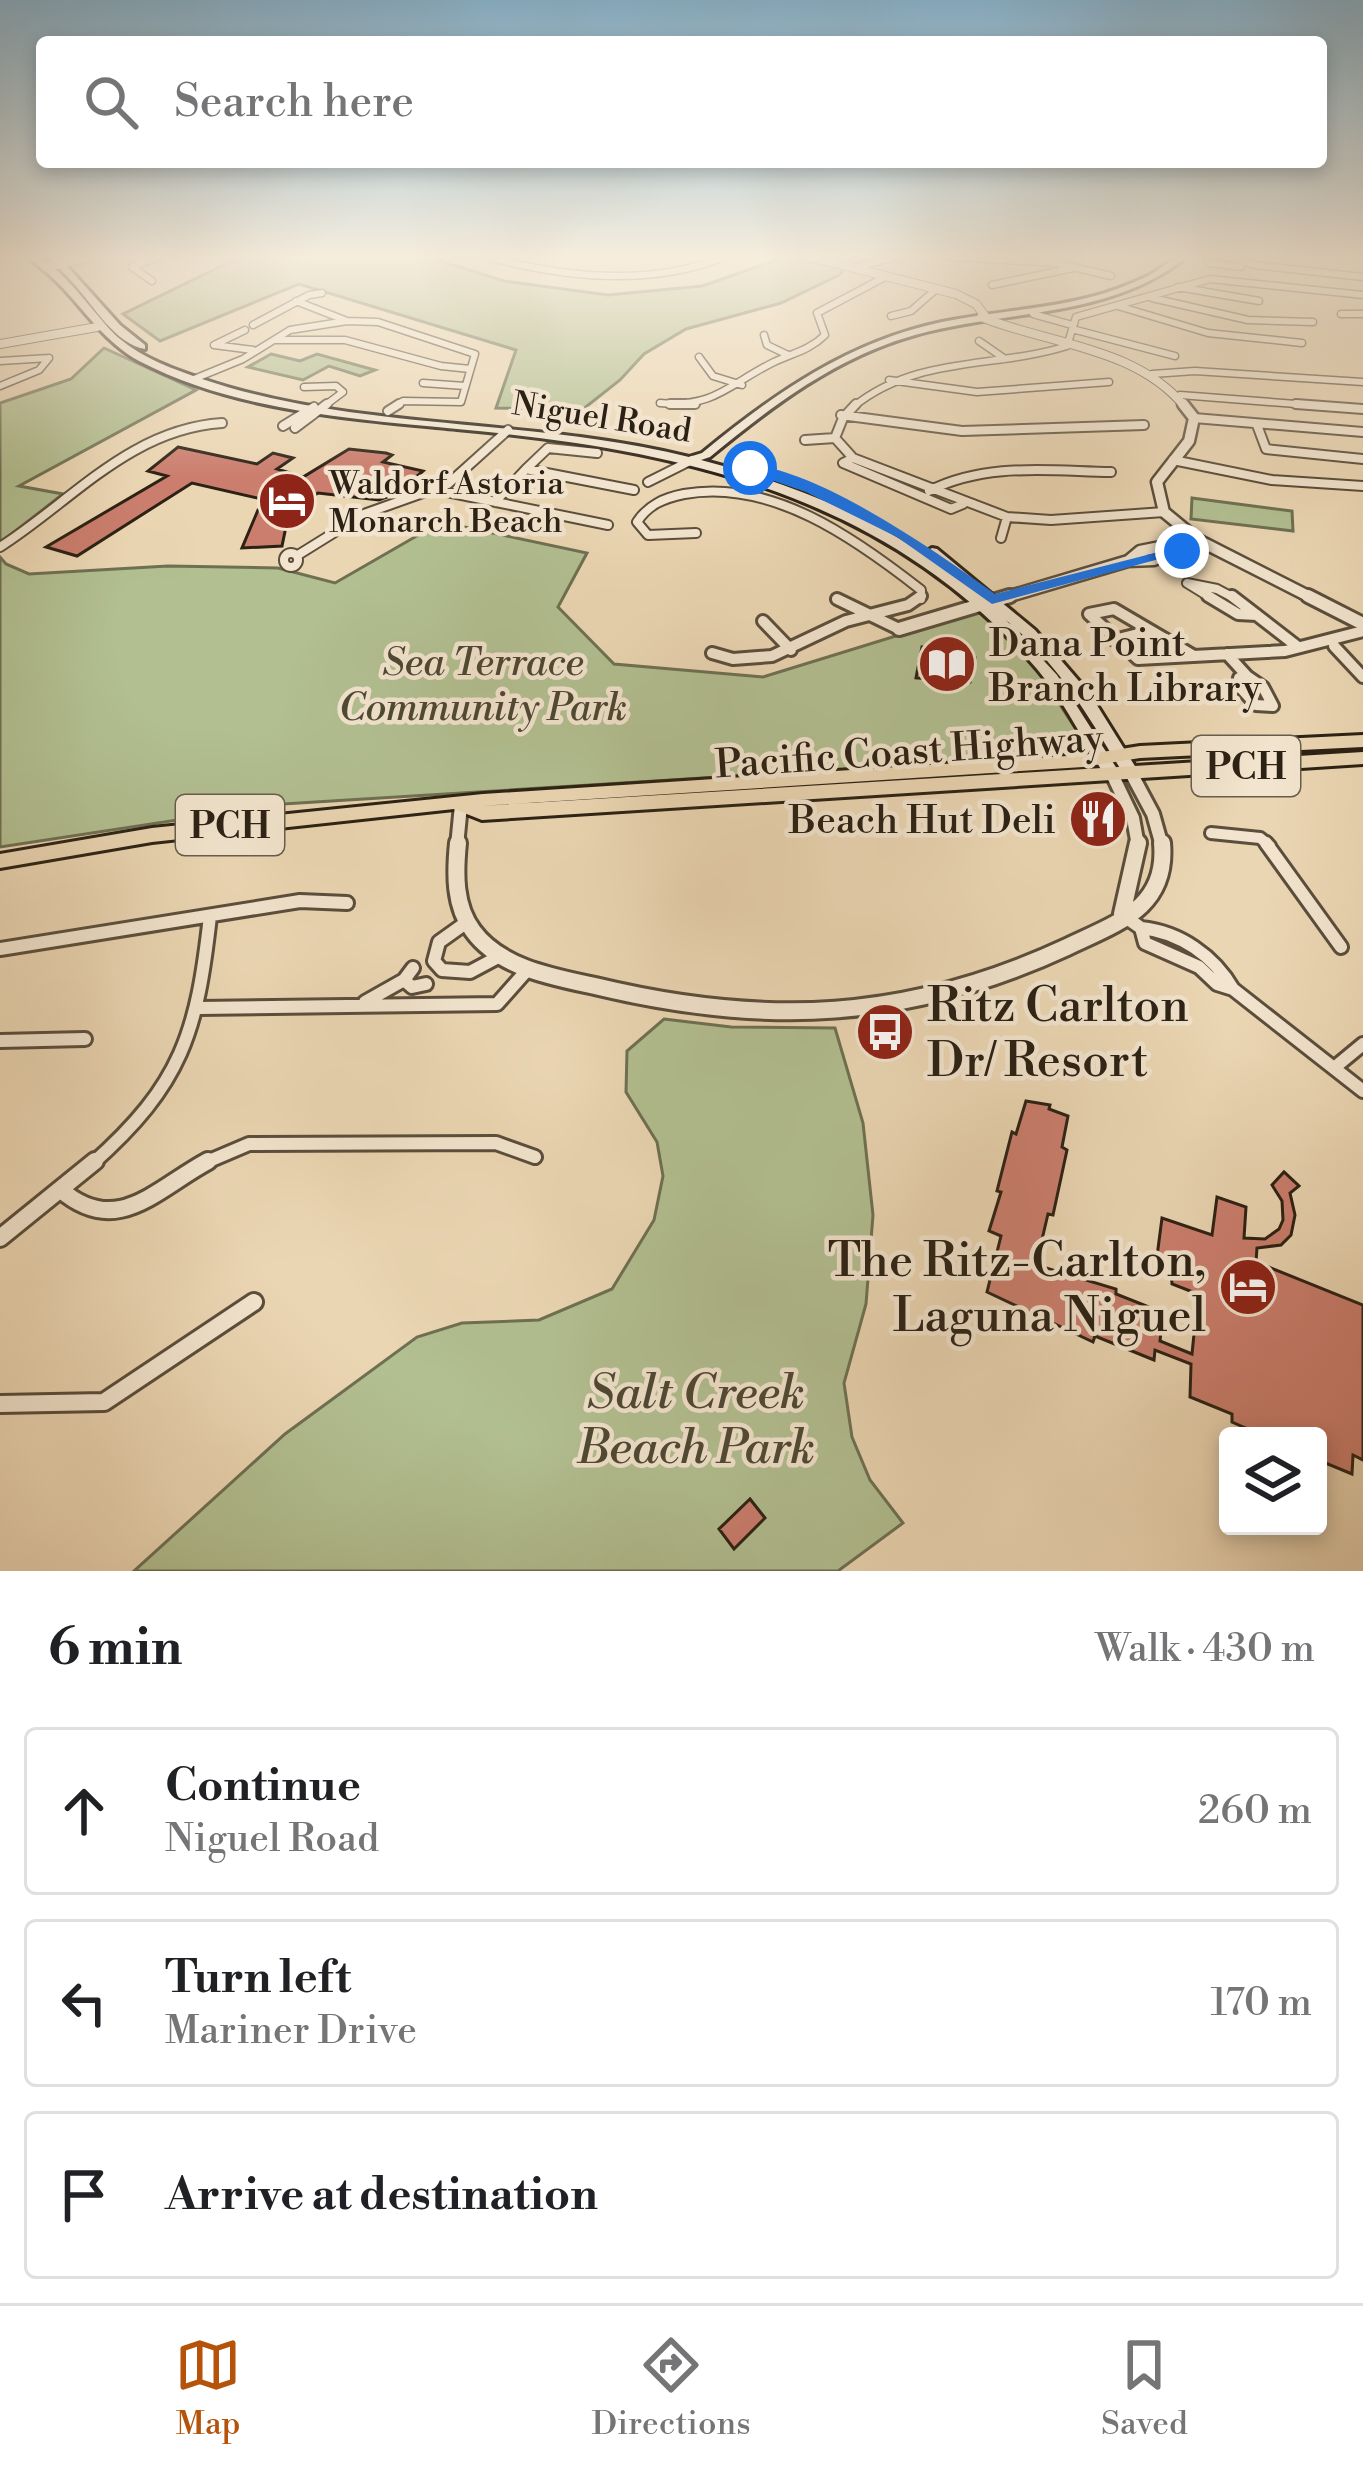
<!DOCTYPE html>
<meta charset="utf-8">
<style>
:root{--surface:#fff;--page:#f6f6f6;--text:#202124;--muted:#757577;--line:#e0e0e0;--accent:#b45309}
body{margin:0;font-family:"Libre Bodoni",serif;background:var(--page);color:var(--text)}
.controls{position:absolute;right:36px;bottom:36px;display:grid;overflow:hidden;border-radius:12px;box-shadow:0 6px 18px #0003}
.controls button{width:108px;height:108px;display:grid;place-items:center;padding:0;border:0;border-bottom:3px solid var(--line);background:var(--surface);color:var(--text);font:60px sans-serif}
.stop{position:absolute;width:36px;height:36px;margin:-27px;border:9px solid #1a73e8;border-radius:50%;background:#fff}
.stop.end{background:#1a73e8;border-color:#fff;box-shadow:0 3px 12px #0008}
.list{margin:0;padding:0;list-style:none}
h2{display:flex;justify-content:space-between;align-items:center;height:156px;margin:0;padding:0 48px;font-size:51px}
h2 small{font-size:39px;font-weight:400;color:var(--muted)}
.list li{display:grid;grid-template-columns:78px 1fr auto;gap:36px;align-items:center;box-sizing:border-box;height:168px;margin:0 24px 24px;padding:0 24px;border:3px solid var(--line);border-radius:12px}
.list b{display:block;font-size:45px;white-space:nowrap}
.list p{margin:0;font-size:39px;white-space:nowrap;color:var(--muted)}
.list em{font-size:39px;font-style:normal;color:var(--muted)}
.icon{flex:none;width:66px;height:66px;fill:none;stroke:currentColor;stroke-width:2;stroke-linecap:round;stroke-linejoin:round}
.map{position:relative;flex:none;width:1363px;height:1571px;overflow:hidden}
.search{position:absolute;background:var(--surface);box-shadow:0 6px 18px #0003;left:36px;right:36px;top:36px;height:132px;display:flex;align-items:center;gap:30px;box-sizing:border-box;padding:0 42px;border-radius:12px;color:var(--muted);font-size:45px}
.sheet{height:732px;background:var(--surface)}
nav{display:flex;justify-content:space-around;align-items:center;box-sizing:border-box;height:168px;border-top:3px solid var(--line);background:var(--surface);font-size:33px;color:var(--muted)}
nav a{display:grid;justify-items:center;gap:6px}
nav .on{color:var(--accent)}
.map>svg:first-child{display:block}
.green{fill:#b2bf91;stroke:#6e7052;stroke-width:3}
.building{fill:#cb7e6e;stroke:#2b2114;stroke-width:3}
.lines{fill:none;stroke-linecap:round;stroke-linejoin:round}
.minor-far4-casing{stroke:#5b4e3c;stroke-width:9}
.minor-far3-casing{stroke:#5b4e3c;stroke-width:12}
.minor-far2-casing{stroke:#5b4e3c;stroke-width:16}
.minor-far1-casing{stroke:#5b4e3c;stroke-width:18}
.minor-casing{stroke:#5b4e3c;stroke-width:22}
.tertiary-far3-casing{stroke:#5b4e3c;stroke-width:10}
.tertiary-far2-casing{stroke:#5b4e3c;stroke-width:15}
.tertiary-far1-casing{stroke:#5b4e3c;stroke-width:18}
.tertiary-casing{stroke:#5b4e3c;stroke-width:22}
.secondary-casing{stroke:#2b2114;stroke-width:6}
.trunk-casing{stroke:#2b2114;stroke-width:6}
.minor-far4{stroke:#f2e4ce;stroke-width:6}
.minor-far3{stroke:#f2e4ce;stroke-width:8}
.minor-far2{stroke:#f2e4ce;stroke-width:10}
.minor-far1{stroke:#f2e4ce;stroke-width:12}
.minor{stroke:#f2e4ce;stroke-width:16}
.tertiary-far3{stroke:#f2e4ce;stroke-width:8}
.tertiary-far2{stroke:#f2e4ce;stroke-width:10}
.tertiary-far1{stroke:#f2e4ce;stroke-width:12}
.tertiary{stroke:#f2e4ce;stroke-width:16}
.secondary{fill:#f2e4ce;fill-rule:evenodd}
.trunk{fill:#ebd6b3;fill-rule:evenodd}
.route{fill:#1a73e8}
.labels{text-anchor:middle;stroke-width:9;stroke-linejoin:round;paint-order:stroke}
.far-street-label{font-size:33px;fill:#2b2114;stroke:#f2e4ce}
.far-poi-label{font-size:33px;fill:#2b2114;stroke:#f2e4ce;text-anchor:start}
.shield{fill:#f2e4ce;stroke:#675c4c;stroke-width:3}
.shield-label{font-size:36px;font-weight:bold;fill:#2b2114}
.poi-label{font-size:39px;fill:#2b2114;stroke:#f2e4ce;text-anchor:start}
.park-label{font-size:39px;font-style:italic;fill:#4d4833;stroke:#f2e4ce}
.street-label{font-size:39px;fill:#2b2114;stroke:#f2e4ce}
.near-poi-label{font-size:48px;fill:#2b2114;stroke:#f2e4ce;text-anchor:start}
.near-park-label{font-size:48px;font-style:italic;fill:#4d4833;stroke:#f2e4ce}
</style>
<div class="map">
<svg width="1363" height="1571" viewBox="0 0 1363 1571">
<rect width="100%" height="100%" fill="#ebd6b3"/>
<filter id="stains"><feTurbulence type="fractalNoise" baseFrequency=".00167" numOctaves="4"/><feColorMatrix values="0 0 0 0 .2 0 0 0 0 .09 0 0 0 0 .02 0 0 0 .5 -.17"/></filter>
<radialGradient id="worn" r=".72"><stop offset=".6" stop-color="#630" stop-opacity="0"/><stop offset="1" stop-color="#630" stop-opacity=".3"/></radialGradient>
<!-- green -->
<path class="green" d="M242,256h183l79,25 104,14 94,-9 83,-29 60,11 -6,7 -58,28 -95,26 -42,25 -24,26 -38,30 -86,-2 20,-58 -217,-66 -139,57 -37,-27z
M104,348l92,42 -177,96 44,8 -63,49v-140l71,-24z
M271,354l29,7 17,-7 58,16 -15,6 -31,-10 -26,14 -55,-13z
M1192,498l100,13 1,20 -102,-12z
M441,522l146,31 -29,54 56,57 149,13 217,-67 47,44 65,100 -809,50 -283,43v-290l6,7 23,10 139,-8 110,2 57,15z
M664,1019l67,8 104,1 28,95 10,92 -7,89 -22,79 8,54 18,43 33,43 -65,48h-704l151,-137 132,-97 45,-14 77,-3 73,-31 42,-69 9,-44 -6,-34 -31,-50 1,-41z"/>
<!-- building -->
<path class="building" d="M178,447l79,17 16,-11 20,5 -16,11 26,8 46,-28 37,4 6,2 -9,7 40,9 -25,22 -19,7 -61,-7 -29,19 -7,34 -40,2 16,-38 12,-9 -78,-18 -115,73 -31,-9 121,-71 -19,-5z
M922,647l53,11 -5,24 -54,-4z
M1026,1101l24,4 -1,4 19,7 -6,31 5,3 -14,65 -5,-1 -12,51 80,24v5l33,13 -1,9 14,6 -2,19 32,13 6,-60 -26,-10 -1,-14 -15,-6 6,-46 50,17 5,-38 29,10 -2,31 21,1 14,-10 4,-9 -1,-19 -10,-16 12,-13 15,14 -9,7 5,22 -4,20 -10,10 -24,3 -1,14 107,43v155l-10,-5 -1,19 -34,-14v-24h-54l-32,-14v-8l-42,-17 1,-33 -36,-14 -1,10 -59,-24 -2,6 -106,-50 14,-56 -12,-5 12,-39 -4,-1 15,-59 4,2z
M750,1499l15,19 -31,31 -15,-20z"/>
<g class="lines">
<defs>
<path id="minor-far4" d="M484,256c77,21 166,32 242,0
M940,256l116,7 55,13
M1229,257l25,8 109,12
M1208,263l33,4
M853,268l47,-12
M152,281l-20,-14 29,-11
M992,285l81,-17
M1178,287l81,14
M1152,298l96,22 65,2
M296,301l51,20
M1118,306l90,27 94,10
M1033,314l39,11
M1341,314h22
M891,316l20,-5 23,-20
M253,325l56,-30 13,-2
M1072,329l103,27
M245,330l-31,15 39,5
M764,335l3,10 21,10
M274,340h71l96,26 29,3
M979,341l26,18
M699,357l14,19 29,9
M0,361l49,-3
M1152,374l43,-3 168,11
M194,379l49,-20 47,-29 57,-9 31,1 97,32 -14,48 -58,-1 -9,6
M889,380l88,12 132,-10
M423,383l42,3
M0,386l39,-16 10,-12
M304,387l32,-1 7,6 -20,15
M1180,395l155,12
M660,403c55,5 69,-19 114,-41 19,-9 36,-12 51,-27l-8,-22 66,-35
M853,407c64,-52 140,-38 214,-61l9,-29 134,-38 153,16"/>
<path id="minor-far3" d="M670,404h25
M1296,404l67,5
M388,411l11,-7
M841,415l121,16 182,-6
M1194,418l169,14
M1257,425l9,24 97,10
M283,426l31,-19
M295,428l32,-24
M835,438l8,-20 13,-14
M835,438l18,20 154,59 44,3 113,-8
M805,440l30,-2
M853,458l-10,5 108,46 12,-5
M1173,460l99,20 91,6
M526,469l22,-21 49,5
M648,482l44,-22
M437,490l171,35
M929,491c57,-29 120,-20 182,-19
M495,502l31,-33 108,21
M696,533l-48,2 -11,-13c11,-17 27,-24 47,-28 87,-16 172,45 237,96v9
M1001,538l6,-21
M0,547c71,-45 130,-118 222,-124
M284 560a7 7 0 1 1 14 0a7 7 0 1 1-14 0Z
M298,555l66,-41 84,-30 60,-54
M1213,599l-26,-16 30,6 19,10"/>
<path id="minor-far2" d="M1208,596l30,18 19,1
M1232,596l66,51
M837,599l62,30
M763,621l28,29
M1114,640l36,-9
M1334,646l29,31
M712,653l21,6 39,-3 74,-35 62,-16 13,-9
M1227,654l20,22
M1194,656l-80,-47 -25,5 49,45 147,-8 78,-20
M1247,676l16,11 10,19 -17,-1 -18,-20 1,-7z
M1211,833l49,5 10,8"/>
<path id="minor-far1" d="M1266,843l75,104
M1124,916l17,12 4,15 54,24 18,17 16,5 130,102
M467,922l-28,20 -5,19 8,9 28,2 30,-16
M1141,928c39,4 73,28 92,61
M0,949l300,-48 47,2
M404,980l8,7 14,-3
M365,1002l39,-22 9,-12
M199,1008l298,-4 32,-36
M0,1041l85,-2
M1334,1068l29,-24
M92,1164c90,-80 105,-131 118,-248
M202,1164l47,-20 247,-1 39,14"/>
<path id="minor" d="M61,1190c56,48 95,-1 147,-29
M0,1238l95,-77
M0,1404l104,-2 150,-100"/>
<path id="tertiary-far3" d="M807,256l149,38 20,10 9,12
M46,267l52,-11
M981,317c67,27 156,30 204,90
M0,344l97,-17"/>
<path id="tertiary-far2" d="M1183,404l11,14 -5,23 -32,41 7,30 34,28 116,59
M1128,561l12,-10 50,-10
M1000,599l128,-38 26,-1 44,-20"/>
<path id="tertiary-far1" d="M1308,596l55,28
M899,629l111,-33
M1130,771l23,43 9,32
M1111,772l22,46 5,28
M457,846l4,-41"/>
<path id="tertiary" d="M458,843c-3,30 -4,63 15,88 27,37 80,46 122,55 170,41 313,35 472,-39 50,-24 101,-39 95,-104
M1122,914l16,-71"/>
<path id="secondary" d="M27,256c31,0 69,63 93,83 24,20 53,30 82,40 157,53 327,38 487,78l13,-4c73,-60 146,-111 240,-131 48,-10 98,-12 145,-24 21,-5 42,-13 61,-22 14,-7 24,-20 40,-20 -77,63 -182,53 -273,79 -79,22 -143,71 -205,122l-9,3c85,22 176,56 245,111l-20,-19 6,-4 5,1 98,81 55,64 48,77 -2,4h-12c-34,-57 -66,-112 -118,-155l51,55 62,97 -2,4h-12c-22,-36 -41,-75 -68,-107 -151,-176 -360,-220 -580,-240 -105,-10 -222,-18 -318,-68 -33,-18 -53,-49 -78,-75 -10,-11 -23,-20 -34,-30z
M46,256h9l11,9 54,60 25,20v4c-30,-5 -51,-43 -71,-65 -8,-10 -18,-19 -28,-28z"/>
<path id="trunk" d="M1363,735v12l-223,11 -57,9 -602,39 882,-54v12l-881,56 -28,-11 -302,33 -152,26v-14l152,-26 331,-34 600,-39 57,-9z"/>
</defs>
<!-- minor-far4 casing -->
<use href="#minor-far4" class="minor-far4-casing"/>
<!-- minor-far3 casing -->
<use href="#minor-far3" class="minor-far3-casing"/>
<!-- minor-far2 casing -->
<use href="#minor-far2" class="minor-far2-casing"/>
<!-- minor-far1 casing -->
<use href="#minor-far1" class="minor-far1-casing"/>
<!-- minor casing -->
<use href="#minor" class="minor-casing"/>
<!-- tertiary-far3 casing -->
<use href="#tertiary-far3" class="tertiary-far3-casing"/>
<!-- tertiary-far2 casing -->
<use href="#tertiary-far2" class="tertiary-far2-casing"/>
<!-- tertiary-far1 casing -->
<use href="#tertiary-far1" class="tertiary-far1-casing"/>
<!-- tertiary casing -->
<use href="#tertiary" class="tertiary-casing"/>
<!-- secondary casing -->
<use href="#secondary" class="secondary-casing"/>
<!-- trunk casing -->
<use href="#trunk" class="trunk-casing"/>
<!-- minor-far4 -->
<use href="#minor-far4" class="minor-far4"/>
<!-- minor-far3 -->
<use href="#minor-far3" class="minor-far3"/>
<!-- minor-far2 -->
<use href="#minor-far2" class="minor-far2"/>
<!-- minor-far1 -->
<use href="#minor-far1" class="minor-far1"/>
<!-- minor -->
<use href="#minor" class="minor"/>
<!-- tertiary-far3 -->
<use href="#tertiary-far3" class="tertiary-far3"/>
<!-- tertiary-far2 -->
<use href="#tertiary-far2" class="tertiary-far2"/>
<!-- tertiary-far1 -->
<use href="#tertiary-far1" class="tertiary-far1"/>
<!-- tertiary -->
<use href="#tertiary" class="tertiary"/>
<!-- secondary -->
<use href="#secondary" class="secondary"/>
<!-- trunk -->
<use href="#trunk" class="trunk"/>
</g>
<!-- sky -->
<linearGradient id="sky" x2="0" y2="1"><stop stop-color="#88b6d3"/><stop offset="0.54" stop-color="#f6eddd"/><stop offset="1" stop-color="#f6eddd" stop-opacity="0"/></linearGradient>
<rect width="1363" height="476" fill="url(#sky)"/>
<!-- route -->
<path class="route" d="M745,465c68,0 195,89 250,129l187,-48 7,5 -197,53 -95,-67 -91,-45 -61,-21z"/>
<!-- icons -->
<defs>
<symbol id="hotel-disc" viewBox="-11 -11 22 22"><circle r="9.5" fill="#8f2418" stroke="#f2e4ce"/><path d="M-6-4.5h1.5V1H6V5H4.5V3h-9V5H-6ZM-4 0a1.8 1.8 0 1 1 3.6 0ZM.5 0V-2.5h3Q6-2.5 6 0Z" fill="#fff"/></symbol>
<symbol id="library-disc" viewBox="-11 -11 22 22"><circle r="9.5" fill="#8f2418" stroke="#f2e4ce"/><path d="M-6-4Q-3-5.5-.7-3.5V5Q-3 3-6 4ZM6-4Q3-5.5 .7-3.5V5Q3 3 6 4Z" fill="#fff"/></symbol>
<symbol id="restaurant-disc" viewBox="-11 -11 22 22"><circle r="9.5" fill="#8f2418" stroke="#f2e4ce"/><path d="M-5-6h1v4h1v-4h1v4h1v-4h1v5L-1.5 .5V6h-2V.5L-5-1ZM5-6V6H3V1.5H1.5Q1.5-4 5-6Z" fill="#fff"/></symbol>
<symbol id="bus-disc" viewBox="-11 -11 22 22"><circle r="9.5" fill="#8f2418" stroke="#f2e4ce"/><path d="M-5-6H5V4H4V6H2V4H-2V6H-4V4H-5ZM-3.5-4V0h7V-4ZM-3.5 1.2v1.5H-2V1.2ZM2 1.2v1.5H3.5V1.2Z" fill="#fff"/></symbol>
</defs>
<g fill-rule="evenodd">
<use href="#hotel-disc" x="254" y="468" width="66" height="66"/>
<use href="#library-disc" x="914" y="631" width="66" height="66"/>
<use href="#restaurant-disc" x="1065" y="786" width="66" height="66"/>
<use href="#bus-disc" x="852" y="999" width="66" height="66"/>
<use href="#hotel-disc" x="1215" y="1254" width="66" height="66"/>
</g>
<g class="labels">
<!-- far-street labels -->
<g class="far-street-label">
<text transform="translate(602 416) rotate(9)" y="12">Niguel Road</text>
</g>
<!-- far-poi labels -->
<g class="far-poi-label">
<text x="329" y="494">Waldorf Astoria<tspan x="329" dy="38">Monarch Beach</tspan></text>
</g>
<!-- shield labels -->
<g class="shield">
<rect x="1192" y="736" width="108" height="60" rx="9"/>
<rect x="176" y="795" width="108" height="60" rx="9"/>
</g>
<g class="shield-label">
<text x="1246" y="779">PCH</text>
<text x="230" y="838">PCH</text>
</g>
<!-- poi labels -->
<g class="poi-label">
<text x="989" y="656">Dana Point<tspan x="989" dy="45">Branch Library</tspan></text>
<text x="1056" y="833" text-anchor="end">Beach Hut Deli</text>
</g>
<!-- park labels -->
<g class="park-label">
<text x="483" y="675">Sea Terrace<tspan x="483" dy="45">Community Park</tspan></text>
</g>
<!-- street labels -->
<g class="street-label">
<text transform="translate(909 750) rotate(-4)" y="14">Pacific Coast Highway</text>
</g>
<!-- near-poi labels -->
<g class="near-poi-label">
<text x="927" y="1021">Ritz Carlton<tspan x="927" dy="55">Dr/ Resort</tspan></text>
<text x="1206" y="1276" text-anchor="end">The Ritz-Carlton,<tspan x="1206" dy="55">Laguna Niguel</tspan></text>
</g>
<!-- near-park labels -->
<g class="near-park-label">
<text x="696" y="1408">Salt Creek<tspan x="696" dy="55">Beach Park</tspan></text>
</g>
</g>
<rect width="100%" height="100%" filter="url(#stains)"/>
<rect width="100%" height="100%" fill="url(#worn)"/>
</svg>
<div class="controls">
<button><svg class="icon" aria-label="layers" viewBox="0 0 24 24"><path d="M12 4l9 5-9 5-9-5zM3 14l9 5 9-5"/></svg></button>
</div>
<div class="stop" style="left:750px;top:468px"></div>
<div class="stop end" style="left:1182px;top:551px"></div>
<div class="search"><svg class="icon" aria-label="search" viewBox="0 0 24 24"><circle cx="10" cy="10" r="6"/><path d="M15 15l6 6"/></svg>Search here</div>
</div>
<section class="sheet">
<h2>6 min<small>Walk · 430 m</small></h2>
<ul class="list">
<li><svg class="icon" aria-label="ahead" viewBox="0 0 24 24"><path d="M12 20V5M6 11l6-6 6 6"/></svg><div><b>Continue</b><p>Niguel Road</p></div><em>260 m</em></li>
<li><svg class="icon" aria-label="left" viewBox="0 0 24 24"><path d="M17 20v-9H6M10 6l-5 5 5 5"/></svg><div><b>Turn left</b><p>Mariner Drive</p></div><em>170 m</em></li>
<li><svg class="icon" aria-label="arrive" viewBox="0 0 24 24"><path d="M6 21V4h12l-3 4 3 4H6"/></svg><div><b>Arrive at destination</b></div></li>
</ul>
</section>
<nav>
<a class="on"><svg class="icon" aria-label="map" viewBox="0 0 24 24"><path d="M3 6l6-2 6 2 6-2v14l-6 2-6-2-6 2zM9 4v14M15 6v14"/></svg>Map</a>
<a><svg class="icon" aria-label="directions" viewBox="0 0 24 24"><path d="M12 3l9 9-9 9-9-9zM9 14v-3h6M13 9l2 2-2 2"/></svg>Directions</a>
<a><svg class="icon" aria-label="saved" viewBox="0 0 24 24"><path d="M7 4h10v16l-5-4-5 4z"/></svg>Saved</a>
</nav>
